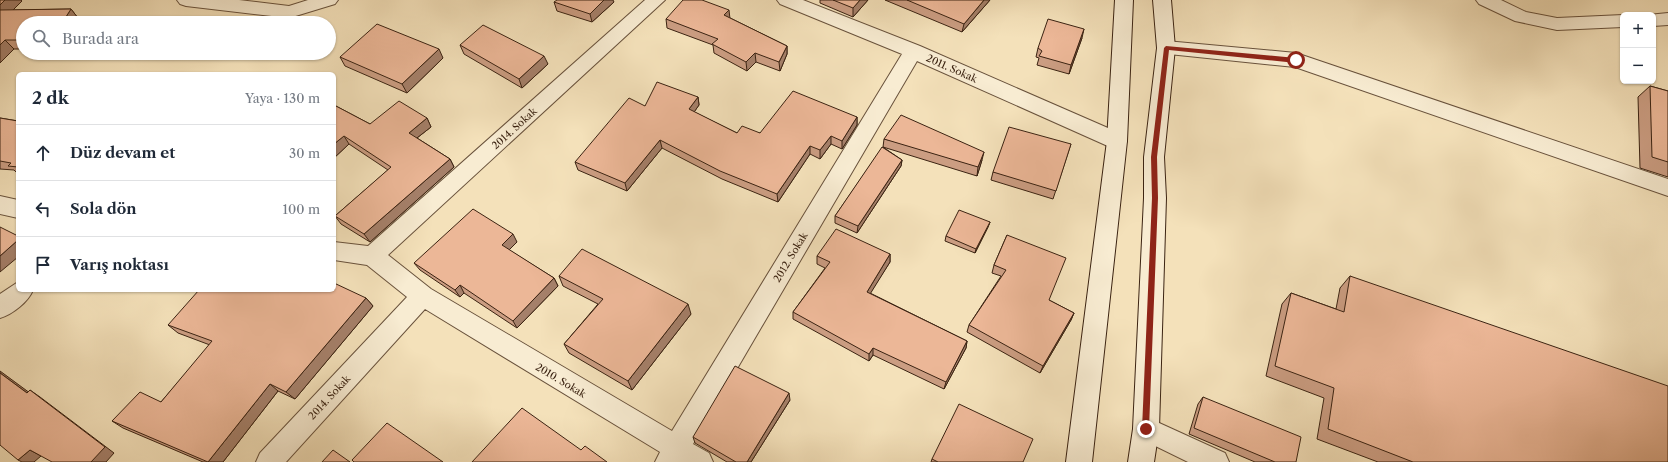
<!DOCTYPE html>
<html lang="tr">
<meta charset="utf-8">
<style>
:root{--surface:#fff;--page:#f2f2f3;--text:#1f2937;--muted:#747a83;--line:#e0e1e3}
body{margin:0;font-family:"Libre Caslon Text",serif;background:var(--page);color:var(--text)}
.controls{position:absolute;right:12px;top:12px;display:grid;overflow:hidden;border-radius:6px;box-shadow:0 1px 3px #0004}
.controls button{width:36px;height:36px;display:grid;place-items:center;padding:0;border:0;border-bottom:1px solid var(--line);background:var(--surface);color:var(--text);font:20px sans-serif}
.stop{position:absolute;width:12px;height:12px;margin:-9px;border:3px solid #8f2418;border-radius:50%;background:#fff}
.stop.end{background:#8f2418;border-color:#fff;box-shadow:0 1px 4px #0008}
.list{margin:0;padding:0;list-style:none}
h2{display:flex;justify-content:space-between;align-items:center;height:52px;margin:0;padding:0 16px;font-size:17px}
h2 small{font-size:13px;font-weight:400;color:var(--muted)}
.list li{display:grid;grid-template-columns:26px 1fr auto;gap:12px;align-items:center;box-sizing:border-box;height:56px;padding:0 16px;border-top:1px solid var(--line)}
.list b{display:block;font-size:15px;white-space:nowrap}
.list em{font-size:13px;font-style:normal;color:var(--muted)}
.icon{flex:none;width:22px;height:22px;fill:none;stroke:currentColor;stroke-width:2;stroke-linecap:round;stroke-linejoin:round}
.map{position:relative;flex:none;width:1668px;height:462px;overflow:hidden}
.search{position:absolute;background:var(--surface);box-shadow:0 1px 3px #0004;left:16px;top:16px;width:320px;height:44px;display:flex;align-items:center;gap:10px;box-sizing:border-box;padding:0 14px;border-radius:22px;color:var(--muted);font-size:15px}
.panel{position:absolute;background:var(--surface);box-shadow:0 1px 3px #0004;left:16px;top:72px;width:320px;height:220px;border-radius:6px}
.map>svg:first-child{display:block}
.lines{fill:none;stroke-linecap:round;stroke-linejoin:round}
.street-casing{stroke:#69523c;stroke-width:2}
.secondary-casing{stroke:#3b2312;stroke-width:2}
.street{fill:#f8ecd2;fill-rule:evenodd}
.secondary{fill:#f8ecd2;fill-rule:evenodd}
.wall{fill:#cb9d82;stroke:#3b2312}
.shaded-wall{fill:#a5806a;stroke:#3b2312}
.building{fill:#ecb797;stroke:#3b2312}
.route{fill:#8f2418}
.labels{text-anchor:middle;stroke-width:3;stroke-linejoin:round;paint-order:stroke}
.street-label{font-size:10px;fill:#3b2312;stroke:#f8ecd2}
</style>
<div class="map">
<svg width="1668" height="462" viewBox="0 0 1668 462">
<rect width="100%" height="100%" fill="#f4e1ba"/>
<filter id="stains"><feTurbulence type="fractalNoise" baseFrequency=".005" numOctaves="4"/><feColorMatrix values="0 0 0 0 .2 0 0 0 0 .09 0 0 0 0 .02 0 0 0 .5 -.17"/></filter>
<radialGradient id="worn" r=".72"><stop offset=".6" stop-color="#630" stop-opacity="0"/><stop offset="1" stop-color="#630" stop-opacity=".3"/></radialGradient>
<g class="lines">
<defs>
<path id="street" d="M177,0h62l50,6 19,-6h30l-3,4 -46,14 -103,-12 -6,-2z
M645,0h20l-277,255 43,34 241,142 230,-377 -122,-50 -3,-4h26l117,46 204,89 3,6 -3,6 -7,2 -7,-2 -193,-86 -224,383 16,9 4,9h-58l5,-10 -235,-143 -139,153h-30l4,-9 147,-156 -40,-32 -33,-5v-18l34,4z
M1476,0h25l25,12 31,6 66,-3v12l-66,3 -42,-9 -36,-17z
M1668,13v12l-15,1v-11h-5z
M1166,41l130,12 372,126v17l-373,-129 -136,-14 -2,-5 2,-5z
M0,196l18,4v18l-18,-4z
M18,282v8h15c-5,12 -20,24 -33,28v-24z
M1146,417l79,36 4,9h-41l-51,-25 -4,-8 4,-8z"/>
<path id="secondary" d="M1115,0h18l-6,141 -35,321h-26l41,-321z
M1153,0h18l4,48 -11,109 2,41 -7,231 -5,33h-26l5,-33 11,-231v-41l13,-109z"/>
</defs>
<!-- street casing -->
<use href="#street" class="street-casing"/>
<!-- secondary casing -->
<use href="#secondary" class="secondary-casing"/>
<!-- street -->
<use href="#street" class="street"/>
<!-- secondary -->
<use href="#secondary" class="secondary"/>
</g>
<!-- wall -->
<path class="wall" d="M0,0h21l1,1 -9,9 58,-1 7,9 -3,5h-52v26h-9l-14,14z
M820,0h48l-15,17 -33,-14z
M885,0h105l-28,32z
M554,2h60l-22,20 -35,-11z
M730,18l57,28v8l-7,17 -24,-9 -9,9 -33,-18 -1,-8 -46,-17 -1,-9z
M1082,38l-13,36 -32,-9 2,-7 -3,-1 2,-9z
M460,45l88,19 -26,24 -58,-34z
M340,57l103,1 -36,35 -62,-27z
M1650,86l18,5v86l-28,-9 -2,-71z
M698,97l1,8 -5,7 43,21h23l97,-16v8l-15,24 -11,-5 -11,15 -10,-5 -32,48 -56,-23 -60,-31 -35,43 -49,-21 -3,-8 70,-56z
M334,105l36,19 57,-6 4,9 -14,11 33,21 4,8 -84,75 -29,-18 -6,-8 53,-46 -39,-26 -15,14z
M0,118l18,3v53l-4,-4 -14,-1z
M884,139l98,21 -5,16 -94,-29 19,13 -1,6 -44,67 -22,-10v-7l48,-69z
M1071,144l-18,55 -62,-19 2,-8z
M990,222l-2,5 -13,26 -30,-12 1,-5z
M1007,235l42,65 25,13 -3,7 -31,53 -73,-41 2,-7 32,-49 -9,-3 2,-8z
M517,242l-8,8 45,28 4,8 -41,42 -53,-35 -4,4 -40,-27 -6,-7z
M890,254v8l-20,31 97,48 -1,7 -22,41 -71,-34 -4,6 -76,-42v-7l32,-44 -8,-4v-8z
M559,276l132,38 -59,76 -63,-37 -5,-9 34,-40 -35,-18z
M1350,276l318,186h-290l-61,-23 7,-41 -58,-22 16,-72 9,-11 45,16 4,-21z
M289,291l77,7 7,8 -78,93 -17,-8 -55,71h-20l-80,-34 -11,-7 49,-19 49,-57 -32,-12 -10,-8z
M1203,397l93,65h-41l-66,-28 9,-30z
M790,400l-39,62h-24l-32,-19 -2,-6z
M932,459l91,3h-92z"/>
<!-- shaded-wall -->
<path class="shaded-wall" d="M5,0h16l1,1 -18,18 -4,-4v-10z
M604,0h9l1,2 -22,20 -2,-8z
M860,0h8l-15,17v-9z
M984,0h6l-28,32 2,-8z
M71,9l7,9 -3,5h-13z
M729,10l1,9 -6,-4z
M1084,29l-2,9 -13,36 2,-9z
M5,40l9,9 -14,14v-18z
M787,46v8l-7,17 -1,-9z
M439,49l4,9 -36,35 -5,-9z
M755,53l1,9 -9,9 -1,-9z
M544,56l4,8 -26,24 -3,-9z
M698,97l1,8 -9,13 -1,-9z
M857,117v8l-15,24v-8z
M427,118l4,9 -18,14 -4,-8z
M344,136l5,8 -15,14v-14z
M831,136v8l-11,15v-9z
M660,140l2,8 -35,43 -2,-8z
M810,146v8l-32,48 -1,-8z
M984,152l-2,8 -5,16 1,-9z
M450,159l4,8 -84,75 -6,-8z
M902,160l-1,6 -44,67 1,-7z
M990,222l-2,5 -13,26 1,-4z
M513,234l4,8 -11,11 -4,-8z
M18,240v17l-18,15v-16z
M890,254v8l-23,37v-7z
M554,278l4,8 -41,42 -4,-7z
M460,285l4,8 -4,4 -5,-7z
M366,298l7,8 -78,93 -9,-7z
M688,304l3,10 -59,76 -4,-9z
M1074,313l-3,7 -31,53 3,-7z
M967,341l-1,7 -22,41 2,-7z
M873,348v7l-4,6v-7z
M0,371l38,28 -11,-6 -27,-20z
M270,384l8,7 -55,71h-15z
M30,390l10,7 74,56 -8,9h-15z
M789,393l1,7 -39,62h-4z
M30,450l11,6 -7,6h-12l-4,-2z"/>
<!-- building -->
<path class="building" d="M0,0h5l-5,5z
M557,0h47l-14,14 -36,-12z
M683,0h19l27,10 -5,5 63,31 -8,16 -24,-9 -9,9 -34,-18 6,-5 -52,-20z
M833,0h27l-7,8z
M907,0h77l-20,24z
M71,9l-9,14h-39v17h-18l-5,5v-35z
M1048,19l36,10 -13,36 -32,-9 3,-5 -4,-3z
M377,24l62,25 -37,35 -62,-27z
M483,25l61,31 -25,23 -59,-34z
M657,82l41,15 -9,12 48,24 5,-7 18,7 33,-42 64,26 -15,24 -11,-5 -11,14 -10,-4 -33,48 -57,-23 -60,-31 -35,43 -50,-21 54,-64 16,8z
M1650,86l18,5v71l-16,-5z
M399,101l28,17 -18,15 41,26 -86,75 -29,-18 56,-49 -47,-31 -10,8v-39l36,19z
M901,115l83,37 -6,15 -94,-28z
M0,118l18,3v46l-10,-1 3,-3 -11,-2z
M1009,127l62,17 -15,47 -63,-19z
M882,147l20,13 -44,66 -23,-10z
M473,209l40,25 -11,11 52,33 -41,43 -53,-36 -5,5 -41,-27z
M959,210l31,12 -14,27 -30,-13z
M0,227l18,9v4l-18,16z
M836,229l54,25 -23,38 100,49 -21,41 -73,-34 -4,6 -76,-42 37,-50 -13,-6z
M1007,235l59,23 -17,42 25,13 -31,53 -74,-41 37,-55 -12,-5z
M582,249l106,55 -60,77 -64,-37 39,-45 -44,-23z
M1350,276l318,110v76h-255l-85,-33 6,-41 -59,-22 16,-73 53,19z
M334,283l32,15 -80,94 -16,-8 -62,78 -96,-41 28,-29 21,10 51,-61 -44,-16 31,-35h88l2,1 1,-1h44z
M735,366l54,27 -42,69h-11l-43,-25z
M0,373l27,20 3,-3 75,57 -14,15h-39l-22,-12 -12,10 -18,-15z
M1203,397l98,40 -5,25h-21l-81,-34z
M959,404l74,35 -10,23h-85l-6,-3z
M522,408l59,42 4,-4 22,16h-135z
M387,423l56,39h-89l-2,-2z
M333,450l17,12h-28z"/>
<!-- route -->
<path class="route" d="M1166,46l130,12 3,2 -3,3 -127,-13 -12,107 1,41 -9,231 -3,3 -4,-3 10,-231 -1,-41 13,-109z"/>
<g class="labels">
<!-- street labels -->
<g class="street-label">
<text transform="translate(952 68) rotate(24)" y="4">2011. Sokak</text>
<text transform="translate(514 128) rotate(-42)" y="4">2014. Sokak</text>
<text transform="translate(790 257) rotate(-59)" y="4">2012. Sokak</text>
<text transform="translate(561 380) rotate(31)" y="4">2010. Sokak</text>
<text transform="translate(329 397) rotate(-47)" y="4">2014. Sokak</text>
</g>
</g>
<rect width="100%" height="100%" filter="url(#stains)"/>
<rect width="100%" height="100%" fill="url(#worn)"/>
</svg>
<div class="controls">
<button>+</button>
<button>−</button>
</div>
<div class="stop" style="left:1296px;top:60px"></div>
<div class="stop end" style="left:1146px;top:429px"></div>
<div class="search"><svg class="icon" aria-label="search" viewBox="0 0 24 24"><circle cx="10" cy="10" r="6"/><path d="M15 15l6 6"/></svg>Burada ara</div>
<section class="panel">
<h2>2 dk<small>Yaya · 130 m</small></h2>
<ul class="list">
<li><svg class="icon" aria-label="ahead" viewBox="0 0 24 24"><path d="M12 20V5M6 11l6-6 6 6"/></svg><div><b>Düz devam et</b></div><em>30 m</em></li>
<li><svg class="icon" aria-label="left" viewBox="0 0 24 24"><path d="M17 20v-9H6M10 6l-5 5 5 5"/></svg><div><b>Sola dön</b></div><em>100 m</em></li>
<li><svg class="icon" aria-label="arrive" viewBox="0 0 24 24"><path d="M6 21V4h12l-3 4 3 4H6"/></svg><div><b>Varış noktası</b></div></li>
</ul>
</section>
</div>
